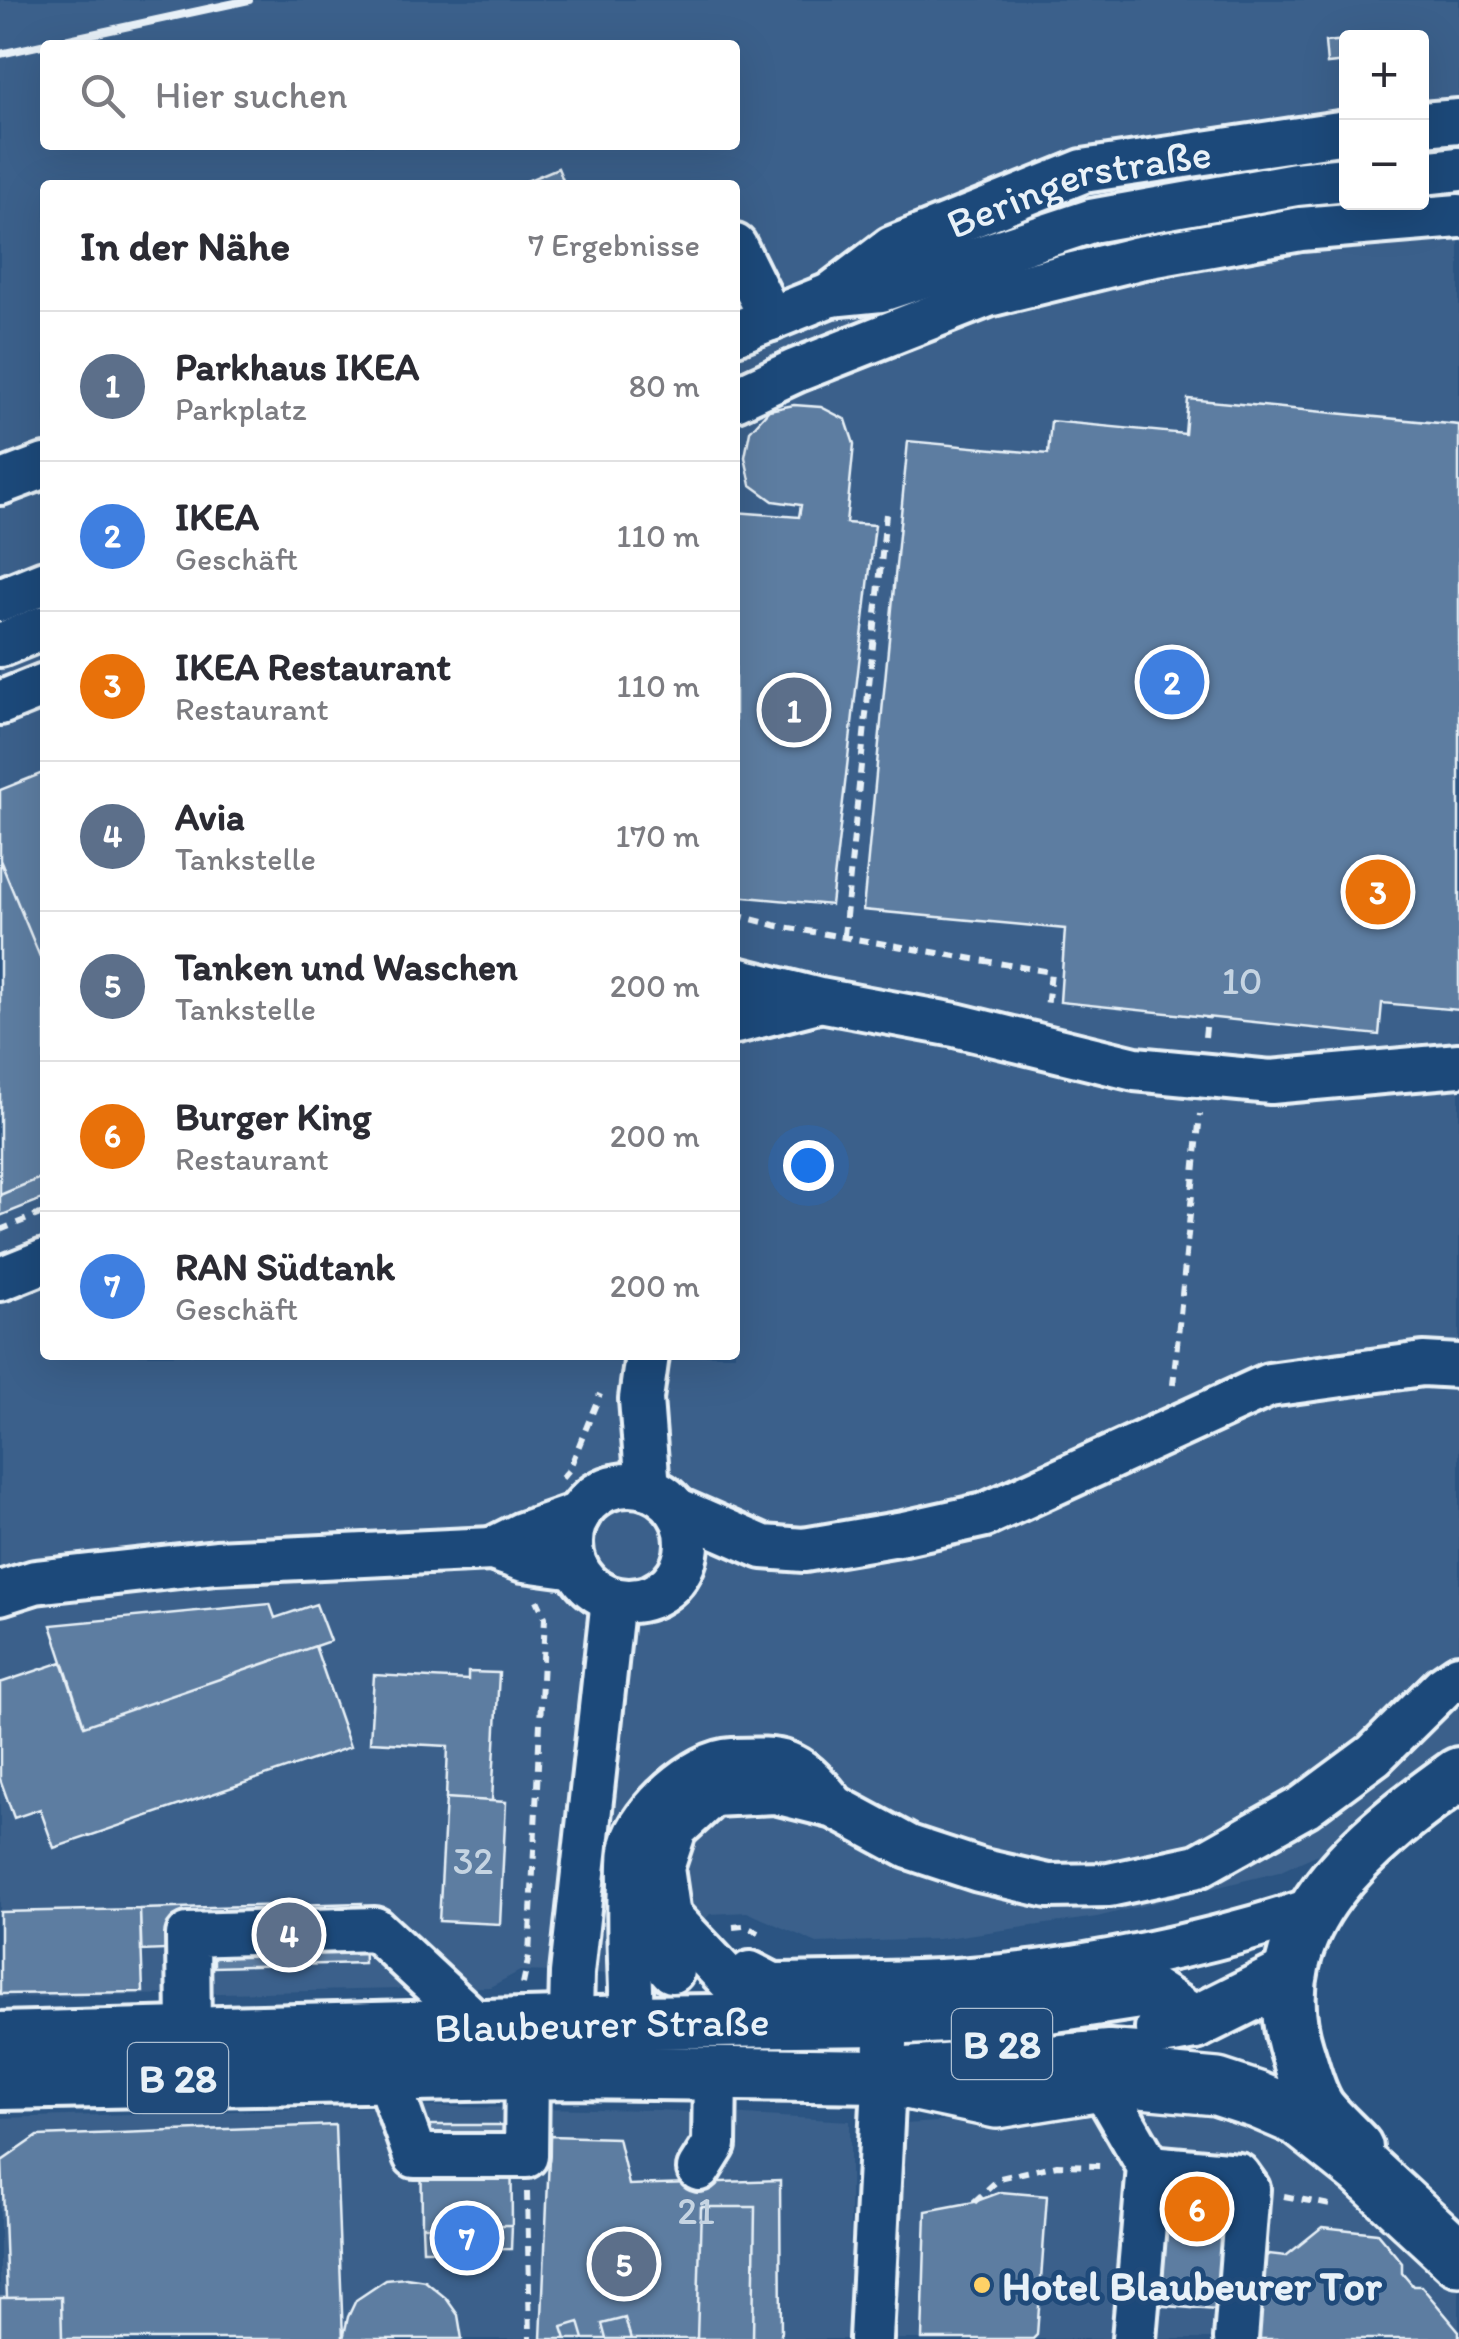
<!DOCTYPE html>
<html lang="de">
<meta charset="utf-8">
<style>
:root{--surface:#fff;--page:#f7f7f7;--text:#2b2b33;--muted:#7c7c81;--line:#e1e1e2;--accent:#1a73e8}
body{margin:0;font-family:Itim,sans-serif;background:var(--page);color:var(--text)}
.controls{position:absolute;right:30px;top:30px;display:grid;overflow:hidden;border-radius:10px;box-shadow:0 10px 40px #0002}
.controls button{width:90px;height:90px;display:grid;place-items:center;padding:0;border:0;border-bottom:2px solid var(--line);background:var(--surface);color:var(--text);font:50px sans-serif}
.you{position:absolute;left:808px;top:1165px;width:35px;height:35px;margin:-25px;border:8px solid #fff;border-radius:50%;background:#1a73e8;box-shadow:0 0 0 15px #1a73e833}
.badge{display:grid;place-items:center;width:65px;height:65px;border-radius:50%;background:var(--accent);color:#fff;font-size:32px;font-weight:700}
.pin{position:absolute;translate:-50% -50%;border:5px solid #fff;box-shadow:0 2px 10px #0006}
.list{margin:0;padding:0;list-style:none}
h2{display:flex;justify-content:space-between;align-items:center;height:130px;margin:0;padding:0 40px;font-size:42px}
h2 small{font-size:32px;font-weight:400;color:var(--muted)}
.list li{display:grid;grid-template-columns:65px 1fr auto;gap:30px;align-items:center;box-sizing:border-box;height:150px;padding:0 40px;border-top:2px solid var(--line)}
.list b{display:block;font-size:38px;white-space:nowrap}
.list p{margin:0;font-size:32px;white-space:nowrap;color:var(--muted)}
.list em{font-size:32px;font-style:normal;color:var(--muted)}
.icon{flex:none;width:55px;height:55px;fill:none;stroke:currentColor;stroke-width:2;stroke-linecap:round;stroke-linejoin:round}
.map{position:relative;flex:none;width:1459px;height:2339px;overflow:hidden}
.search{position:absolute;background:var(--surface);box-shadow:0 10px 40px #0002;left:40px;top:40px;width:700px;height:110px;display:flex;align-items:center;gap:25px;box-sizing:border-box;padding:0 35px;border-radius:10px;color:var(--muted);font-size:38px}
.panel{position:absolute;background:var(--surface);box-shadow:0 10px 40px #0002;left:40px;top:180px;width:700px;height:1180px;border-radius:10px}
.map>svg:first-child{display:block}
.built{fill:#3a608b;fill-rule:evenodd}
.building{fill:#5d7da1;stroke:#e8f1f8;stroke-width:2.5}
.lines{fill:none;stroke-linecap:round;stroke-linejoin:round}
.minor-casing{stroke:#e8f1f8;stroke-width:50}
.major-casing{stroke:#e8f1f8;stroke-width:60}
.highway-casing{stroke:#e8f1f8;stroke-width:62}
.path{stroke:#e8f1f8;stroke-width:6;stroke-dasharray:10 8;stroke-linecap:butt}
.minor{stroke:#1f4a7a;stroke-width:42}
.major{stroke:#1f4a7a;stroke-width:52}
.highway{stroke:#1f4a7a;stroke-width:55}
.rail{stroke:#e8f1f8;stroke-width:8}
.poi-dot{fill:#ffd166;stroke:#1f4a7a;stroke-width:4}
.labels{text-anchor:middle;stroke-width:10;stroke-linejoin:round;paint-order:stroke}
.number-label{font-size:38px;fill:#c5d4e2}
.shield{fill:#1f4a7a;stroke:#acbfd2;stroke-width:2.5}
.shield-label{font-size:40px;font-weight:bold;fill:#e8f1f8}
.street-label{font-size:42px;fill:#e8f1f8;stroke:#1f4a7a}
.poi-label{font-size:42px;font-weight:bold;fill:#e8f1f8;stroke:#1f4a7a;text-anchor:start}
</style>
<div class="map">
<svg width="1459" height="2339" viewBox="0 0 1459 2339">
<rect width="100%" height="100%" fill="#2b5482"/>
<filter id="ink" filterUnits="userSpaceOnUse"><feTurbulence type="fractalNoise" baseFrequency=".01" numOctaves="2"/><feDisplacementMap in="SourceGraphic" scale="20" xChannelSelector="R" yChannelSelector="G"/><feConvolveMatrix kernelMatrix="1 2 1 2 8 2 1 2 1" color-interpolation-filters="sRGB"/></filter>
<g filter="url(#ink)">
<!-- built -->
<path class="built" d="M0,0h1459v1765l-113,76 -67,31 -182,45 -159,22 -121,4 -70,-31 -37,2 -57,61 -133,-4 -30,16 -490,11zM1346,38h76v164h-76zM45,45h690v100h-690zM45,185h690v1170h-690z
M395,2106l262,4 193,11v218h-850v-221z
M1168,2108l78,7 213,116v108h-566l11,-215z"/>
<!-- building -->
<path class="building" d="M1346,40v22l-19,2 -2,-22z
M558,168l7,17h-48z
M1188,399l271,26v585l-77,-7 -3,32 -319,-33 5,-73 -202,-19 45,-469 140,13 3,-33 134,13z
M794,405l27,2 25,13 8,24 -8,79 29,2 -44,380 -96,-9v-384l64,5 2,-12 -28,-4 -22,-16 -6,-28 5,-26 19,-21z
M45,772v197l-45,-109v-70z
M0,860l45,109v207l-45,19z
M45,1176v22l-45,18v-21z
M270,1604l5,14 41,-14 14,37 -246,85 -33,-101z
M315,1646l35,101 -296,101 -14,-39 -26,9 -14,-39v-96l62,-21 22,64z
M468,1672l31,1 -7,128 -46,-3 2,-52 -78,-4 4,-67 94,5z
M446,1798l60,4 -6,122 -61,-3z
M362,1903l2,60 -150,4v-19l-73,3 -1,-42z
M140,1909l3,83 -143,2v-82z
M335,2125l8,214h-281l-1,-42 -54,1 -5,-137 36,-25z
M421,2125h90l1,100 -90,1z
M550,2136l68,2 11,47 151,-5 1,159h-28l2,-132h-54l-4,132h-156z
M1162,2186l76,5 -9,120 -76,-6z
M1001,2192l46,4 -10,139 -4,4h-111l4,-128 48,-9z
M701,2207h54l-2,132h-56z
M512,2225l-1,24 -88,1 -1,-24z
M1322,2227l55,6 25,30v10l11,13h8l38,45v8h-201l2,-17 -16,-17 3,-33 22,-18 17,2z
M406,2278l19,3 21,17 12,17 4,24h-119l5,-22 8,-17 30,-20z
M61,2297l1,42h-62v-41z
M625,2318l6,21h-25l-4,-15z
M579,2322l5,17h-18l-4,-12z"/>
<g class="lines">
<defs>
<g id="minor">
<path d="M1422,124l37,-3"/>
<path d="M1422,173l37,-4"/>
<path d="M735,246l36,73"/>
<path d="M830,295l51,-5 210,-69 205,-37 50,-5"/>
<path id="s1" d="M735,333l95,-38 62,-47 191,-77 263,-39"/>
<path d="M735,399l60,-28 193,-76 151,-37 162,-29 158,-13"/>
<path d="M0,483l45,-17"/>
<path d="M0,600l45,-18"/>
<path d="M0,645l45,-18"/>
<path d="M0,703l45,-18"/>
<path d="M737,979l83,21 135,25 180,44 136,13 188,-17"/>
<path d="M736,1022l78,-20"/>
<path d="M0,1279l45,-18"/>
<path d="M647,1355l-6,44 7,89"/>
<circle cx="629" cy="1543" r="58"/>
<path d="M676,1509l87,38 41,3 100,-17 81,-18 284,-130 154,-21 36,2"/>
<path d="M492,1549l30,-15 57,-20"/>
<path d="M0,1593l35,-11 181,-20 276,-13 32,11 52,7"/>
<path d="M632,1907l26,48 14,16"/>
<path d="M750,1973l23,12c66,-1 132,-1 198,-6 114,-9 235,-34 343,-70"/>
<path d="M805,2017l-71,-32 -65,-69 -7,-48 13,-39 37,-34 63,-3 60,15 74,40 70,23 69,16 61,-1 89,-19 107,-60 69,-51 69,-68 16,-11"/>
<path d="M189,2034l-1,-99 187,-6 105,98"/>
<path d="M632,2052c1,-56 -5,-112 -2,-168 0,-12 -1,-27 2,-38 8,-33 65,-85 100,-86 52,-2 63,-2 98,41"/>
<path d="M570,2056l2,-83 41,-374"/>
<path d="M386,2074l29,82h111l1,-83"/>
<path d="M1097,2083l15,20 37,64 -15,172"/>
<path d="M1149,2167l89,8 10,14 -12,150"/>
<path d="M699,2169l15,-24 1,-71"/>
<path d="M871,2339l15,-294"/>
</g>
<g id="major">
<path d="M1162,2029l32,-6 94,-47"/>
<path id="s2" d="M0,2039l633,-17 254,-3 116,-6 142,-22 49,32"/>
<path d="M0,2083l570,-11 314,4 225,-19 28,2"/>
<path d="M1356,2148c-12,-13 -26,-25 -37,-39 -11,-16 -16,-40 -22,-58 -40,-127 71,-212 162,-277"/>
</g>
<path id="highway" d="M884,2076l113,24 116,-19 28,-1 76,7 40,13 42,18 64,51 96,89"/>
</defs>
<!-- minor casing -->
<use href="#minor" class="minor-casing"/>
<!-- major casing -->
<use href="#major" class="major-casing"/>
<!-- highway casing -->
<use href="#highway" class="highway-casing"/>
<!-- path -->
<path class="path" d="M735,915l43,11 273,46 -4,36
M844,936l42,-422
M1205,1037l2,-19
M0,1230l45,-18
M1173,1385l27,-271
M562,1478l7,-8 31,-76
M733,1927l11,-1 15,7
M523,1984l6,-28 16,-339 -8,-17
M527,2192l3,147
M1284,2196l51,10
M974,2202l26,-24 57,-13 45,1"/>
<!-- minor -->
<use href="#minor" class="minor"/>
<!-- major -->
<use href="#major" class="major"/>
<!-- highway -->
<use href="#highway" class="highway"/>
<!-- rail -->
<path class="rail" d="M0,54l249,-54"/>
</g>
</g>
<!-- markers -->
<circle class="poi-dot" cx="982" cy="2285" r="10"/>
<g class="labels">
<!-- number labels -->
<g class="number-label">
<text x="1242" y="994">10</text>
<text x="473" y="1874">32</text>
<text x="696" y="2224">21</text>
</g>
<!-- shield labels -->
<g class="shield">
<rect x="952" y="2009" width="100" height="70" rx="8"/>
<rect x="128" y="2043" width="100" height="70" rx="8"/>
</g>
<g class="shield-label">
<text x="1002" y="2058">B 28</text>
<text x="178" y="2092">B 28</text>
</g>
<!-- street labels -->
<g class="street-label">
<text dy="15" stroke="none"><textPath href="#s1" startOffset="378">Beringerstraße</textPath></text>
<text dy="15" stroke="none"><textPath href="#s2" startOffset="602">Blaubeurer Straße</textPath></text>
</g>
<!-- poi labels -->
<g class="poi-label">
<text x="1002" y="2300">Hotel Blaubeurer Tor</text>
</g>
</g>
</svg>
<div class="controls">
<button>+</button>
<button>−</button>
</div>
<div class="you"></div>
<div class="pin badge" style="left:794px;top:710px;background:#5c6f8a">1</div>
<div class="pin badge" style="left:1172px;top:682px;background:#3f7fe0">2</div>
<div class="pin badge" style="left:1378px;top:892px;background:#e8710a">3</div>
<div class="pin badge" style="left:289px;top:1935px;background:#5c6f8a">4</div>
<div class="pin badge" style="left:624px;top:2264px;background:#5c6f8a">5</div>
<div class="pin badge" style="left:1197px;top:2209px;background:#e8710a">6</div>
<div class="pin badge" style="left:467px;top:2238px;background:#3f7fe0">7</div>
<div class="search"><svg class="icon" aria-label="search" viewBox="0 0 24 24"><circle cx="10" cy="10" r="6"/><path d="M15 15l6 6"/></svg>Hier suchen</div>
<section class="panel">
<h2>In der Nähe<small>7 Ergebnisse</small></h2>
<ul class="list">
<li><span class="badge" style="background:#5c6f8a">1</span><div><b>Parkhaus IKEA</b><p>Parkplatz</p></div><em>80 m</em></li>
<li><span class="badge" style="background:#3f7fe0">2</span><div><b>IKEA</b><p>Geschäft</p></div><em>110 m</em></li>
<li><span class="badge" style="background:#e8710a">3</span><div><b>IKEA Restaurant</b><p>Restaurant</p></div><em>110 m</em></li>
<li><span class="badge" style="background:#5c6f8a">4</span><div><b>Avia</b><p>Tankstelle</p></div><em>170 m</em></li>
<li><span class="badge" style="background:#5c6f8a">5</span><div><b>Tanken und Waschen</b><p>Tankstelle</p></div><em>200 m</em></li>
<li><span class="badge" style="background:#e8710a">6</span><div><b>Burger King</b><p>Restaurant</p></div><em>200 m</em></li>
<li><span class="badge" style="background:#3f7fe0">7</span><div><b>RAN Südtank</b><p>Geschäft</p></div><em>200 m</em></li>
</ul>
</section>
</div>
